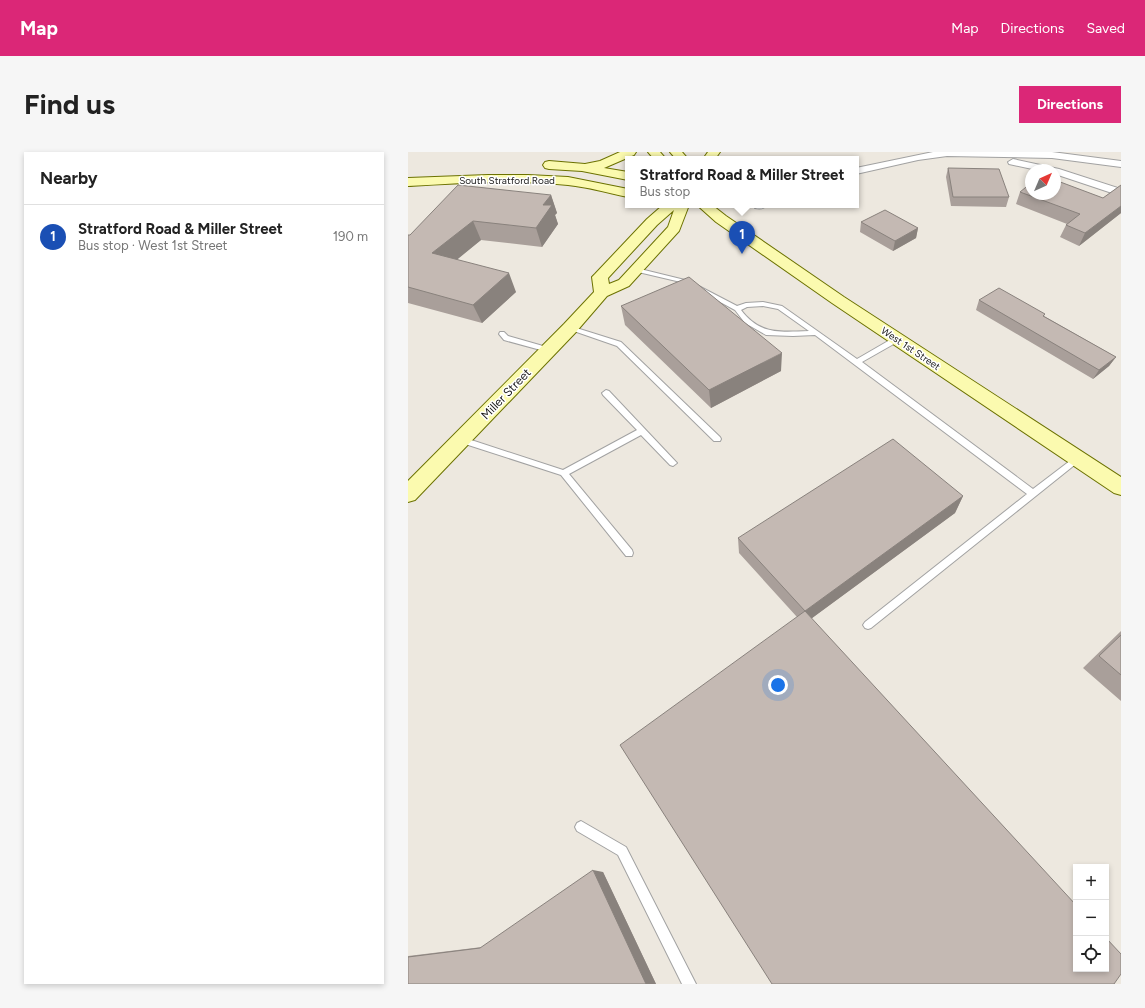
<!DOCTYPE html>
<meta charset="utf-8">
<style>
:root{--surface:#fff;--page:#f6f6f6;--text:#222;--muted:#767676;--line:#e0e0e0;--accent:#db2777}
body{margin:0;font-family:Figtree,sans-serif;background:var(--page);color:var(--text)}
.controls{position:absolute;right:12px;bottom:12px;display:grid;overflow:hidden;border-radius:0px;box-shadow:0 2px 6px #0003}
.controls button{width:36px;height:36px;display:grid;place-items:center;padding:0;border:0;border-bottom:1px solid var(--line);background:var(--surface);color:var(--text);font:20px sans-serif}
.compass{position:absolute;left:617px;top:12px;width:36px;height:36px;border-radius:50%;background:var(--surface);box-shadow:0 2px 6px #0003;rotate:44deg}
.you{position:absolute;left:370px;top:533px;width:14px;height:14px;margin:-10px;border:3px solid #fff;border-radius:50%;background:#1a73e8;box-shadow:0 0 0 6px #1a73e833}
.badge{display:grid;place-items:center;width:26px;height:26px;border-radius:50%;background:var(--accent);color:#fff;font-size:13px;font-weight:700}
.pin{position:absolute;translate:-50% -33px;filter:drop-shadow(0 1px 2px #0008)}
.pin::after{content:'';position:absolute;top:21px;width:14px;height:12px;background:inherit;clip-path:polygon(0 0,100% 0,50% 100%)}
.popup{position:absolute;left:217px;top:4px;width:234px;height:52px;box-sizing:border-box;display:grid;place-content:center;border-radius:0px;background:var(--surface);filter:drop-shadow(0 1px 3px #0005);font-size:13px;white-space:nowrap;color:var(--muted)}
.popup b{font-size:15px;color:var(--text)}
.popup::after{content:'';position:absolute;left:50%;top:100%;margin-left:-8px;border:8px solid transparent;border-top-color:var(--surface)}
.list{margin:0;padding:0;list-style:none}
h2{display:flex;justify-content:space-between;align-items:center;height:52px;margin:0;padding:0 16px;font-size:17px}
h2 small{font-size:13px;font-weight:400;color:var(--muted)}
.list li{display:grid;grid-template-columns:26px 1fr auto;gap:12px;align-items:center;box-sizing:border-box;height:64px;padding:0 16px;border-top:1px solid var(--line)}
.list b{display:block;font-size:15px;white-space:nowrap}
.list p{margin:0;font-size:13px;white-space:nowrap;color:var(--muted)}
.list em{font-size:13px;font-style:normal;color:var(--muted)}
.icon{flex:none;width:22px;height:22px;fill:none;stroke:currentColor;stroke-width:2;stroke-linecap:round;stroke-linejoin:round}
.map{position:relative;flex:none;width:713px;height:832px;overflow:hidden;border-radius:0px}
header{display:flex;align-items:center;gap:24px;box-sizing:border-box;height:56px;padding:0 20px;background:var(--accent);color:#fff}
header strong{font-size:19px}
nav{display:flex;gap:22px;margin-inline-start:auto;font-size:14px}
.intro{display:flex;align-items:center;justify-content:space-between;box-sizing:border-box;height:96px;padding:0 24px}
h1{margin:0;font-size:28px}
.button{padding:10px 18px;border-radius:0px;background:var(--accent);color:#fff;font-size:14px;font-weight:700}
main{display:flex;gap:24px;padding:0 24px}
aside{flex:1;background:var(--surface);border-radius:0px;box-shadow:0 2px 6px #0003}
.map>svg:first-child{display:block}
.lines{fill:none;stroke-linecap:round;stroke-linejoin:round}
.lane-casing{stroke:#a2a2a2;stroke-width:2}
.street-casing{stroke:#a2a2a2;stroke-width:2}
.secondary-casing{stroke:#6c7202;stroke-width:2}
.lane{fill:#fff;fill-rule:evenodd}
.street{fill:#fff;fill-rule:evenodd}
.secondary{fill:#fbfaaf;fill-rule:evenodd}
.wall{fill:#a99f9a}
.shaded-wall{fill:#89827d}
.building{fill:#c4b9b3;stroke:#89827d}
.labels{text-anchor:middle;stroke-width:3;stroke-linejoin:round;paint-order:stroke}
.far-street-label{font-size:10px;fill:#1b1b1b;stroke:#fff}
.street-label{font-size:12px;fill:#1b1b1b;stroke:#fff}
</style>
<header>
<strong>Map</strong>
<nav><a>Map</a><a>Directions</a><a>Saved</a></nav>
</header>
<div class="intro"><h1>Find us</h1><a class="button">Directions</a></div>
<main>
<aside>
<h2>Nearby<small></small></h2>
<ul class="list">
<li><span class="badge" style="background:#1a4fb4">1</span><div><b>Stratford Road &amp; Miller Street</b><p>Bus stop · West 1st Street</p></div><em>190 m</em></li>
</ul>
</aside>
<div class="map">
<svg width="713" height="832" viewBox="0 0 713 832">
<rect width="100%" height="100%" fill="#ede8df"/>
<g class="lines">
<defs>
<path id="lane" d="M228,116l53,13 48,25 9,-3 17,-1 19,4 75,53 38,-22h4v4l-37,21 171,127 42,-32h6l1,2 -211,169 -3,1 -3,-1 -2,-3 2,-3 162,-128 -212,-159 -22,1 -27,-1 -21,-12 -10,-13 -50,-27 -51,-12v-2zM355,154l15,3 31,22c-29,1 -49,4 -68,-21l6,-3z
M162,174l51,16 99,95 1,2 -1,2h-6l-97,-95 -49,-17v-2z
M92,180h4l4,4 42,12 1,2 -3,2 -44,-12 -5,-6z
M198,238l3,1 68,72 -4,3 -3,-1 -29,-30 -72,39 63,76 1,3 -1,3h-6l-65,-81 -102,-33 -1,-2 4,-3 101,33 74,-40 -34,-35 -1,-2z
M173,669l45,26 70,137h-14l-64,-129 -41,-24 -2,-4 2,-4z"/>
<path id="street" d="M525,0h119l69,9v6l-69,-9 -105,-2 -29,4 -62,14v-6z
M605,7l46,10 62,20v7l-66,-22v-4h-18l-28,-6 -1,-2z
M346,53h12c-2,4 -6,4 -11,3z"/>
<path id="secondary" d="M212,0h16l-2,3 -30,13 24,4v8l-46,-9 -33,-2 -4,-1 -2,-3 2,-3 4,-1 36,3 15,-3z
M240,0h12l6,7h-12z
M262,0h12l6,7h-12z
M300,0h12l-5,7h-12z
M80,23h40l40,2 60,12v8c-20,-4 -40,-10 -60,-12 -53,-6 -107,-2 -160,1v-8z
M255,53h26l-10,26 -50,55 -22,10 -31,36 -161,168 -7,2v-21l156,-157 30,-32 -2,-15 3,-3 52,-55zM266,58l-6,17 -49,53 -10,4 -1,-6 49,-53z
M289,53h15l14,11 118,81 277,180v18l-7,-2 -282,-190 -116,-81z"/>
</defs>
<!-- lane casing -->
<use href="#lane" class="lane-casing"/>
<!-- street casing -->
<use href="#street" class="street-casing"/>
<!-- secondary casing -->
<use href="#secondary" class="secondary-casing"/>
<!-- lane -->
<use href="#lane" class="lane"/>
<!-- street -->
<use href="#street" class="street"/>
<!-- secondary -->
<use href="#secondary" class="secondary"/>
</g>
<!-- wall -->
<path class="wall" d="M540,16l61,29 -3,10 -55,-1 -5,-29z
M713,33v28l-42,33 -19,-9 6,-12 1,-1 -51,-20 4,-12 83,6z
M143,43l6,18 -2,2 3,9 -16,23 -61,-7 -24,19 59,33 -34,31 -74,-20v-68h2z
M453,70l57,6 -2,10 -23,13 -33,-19z
M571,148l66,14 -1,2 72,41 -7,9 -16,13 -117,-69z
M213,154l160,65 -70,37 -86,-83z
M555,344l-8,17 -143,105 -15,-1 -58,-64 -1,-15z
M713,479v70l-38,-33z
M195,720l53,112h-248v-28l74,-9z"/>
<!-- shaded-wall -->
<path class="shaded-wall" d="M143,43l6,18 -2,2 3,9 -16,23 -6,-19 7,-23z
M713,54v7l-42,33 6,-13z
M65,69l8,19 -39,32 -10,-19z
M510,76l-2,10 -23,13 2,-10z
M101,121l7,19 -34,31 -9,-18z
M374,201l-1,18 -70,37 -2,-18z
M708,205l-7,9 -16,13 6,-9z
M555,344l-8,17 -151,111 1,-13z
M185,718l10,2 53,112h-10z"/>
<!-- building -->
<path class="building" d="M540,16l51,1 10,28h-56z
M647,28l48,18 18,-13v21l-36,27 -19,-8 14,-11 -60,-22 11,-9v11h24z
M50,33l93,10 -8,10h9l-16,23 -63,-7 -41,32 77,20 -36,32 -65,-18v-52h2z
M477,58l33,18 -23,13 -34,-19z
M281,125l93,76 -73,37 -88,-84z
M591,136l46,26 -2,2 73,41 -17,13 -120,-70z
M485,287l70,57 -158,115 -67,-73z
M397,459l271,294v64h30v-31l15,16v20l-7,10h-342l-152,-239z
M713,483v40l-22,-19z
M185,718l53,114h-238v-27l72,-9z"/>
<g class="labels">
<!-- far-street labels -->
<g class="far-street-label">
<text x="99" y="32">South Stratford Road</text>
<text transform="translate(503 196) rotate(34)" y="4">West 1st Street</text>
</g>
<!-- street labels -->
<g class="street-label">
<text transform="translate(98 242) rotate(-46)" y="4">Miller Street</text>
</g>
</g>
</svg>
<div class="controls">
<button>+</button>
<button>−</button>
<button><svg class="icon" aria-label="locate" viewBox="0 0 24 24"><circle cx="12" cy="12" r="6"/><path d="M12 2v4M12 18v4M2 12h4M18 12h4"/></svg></button>
</div>
<svg class="compass" viewBox="-18 -18 36 36"><path d="M0-13l5 13h-10z" fill="#e53935"/><path d="M0 13l5-13h-10z" fill="#767676"/></svg>
<div class="you"></div>
<div class="pin badge" style="left:334px;top:102px;background:#1a4fb4">1</div>
<div class="popup"><b>Stratford Road &amp; Miller Street</b>Bus stop</div>
</div>
</main>
